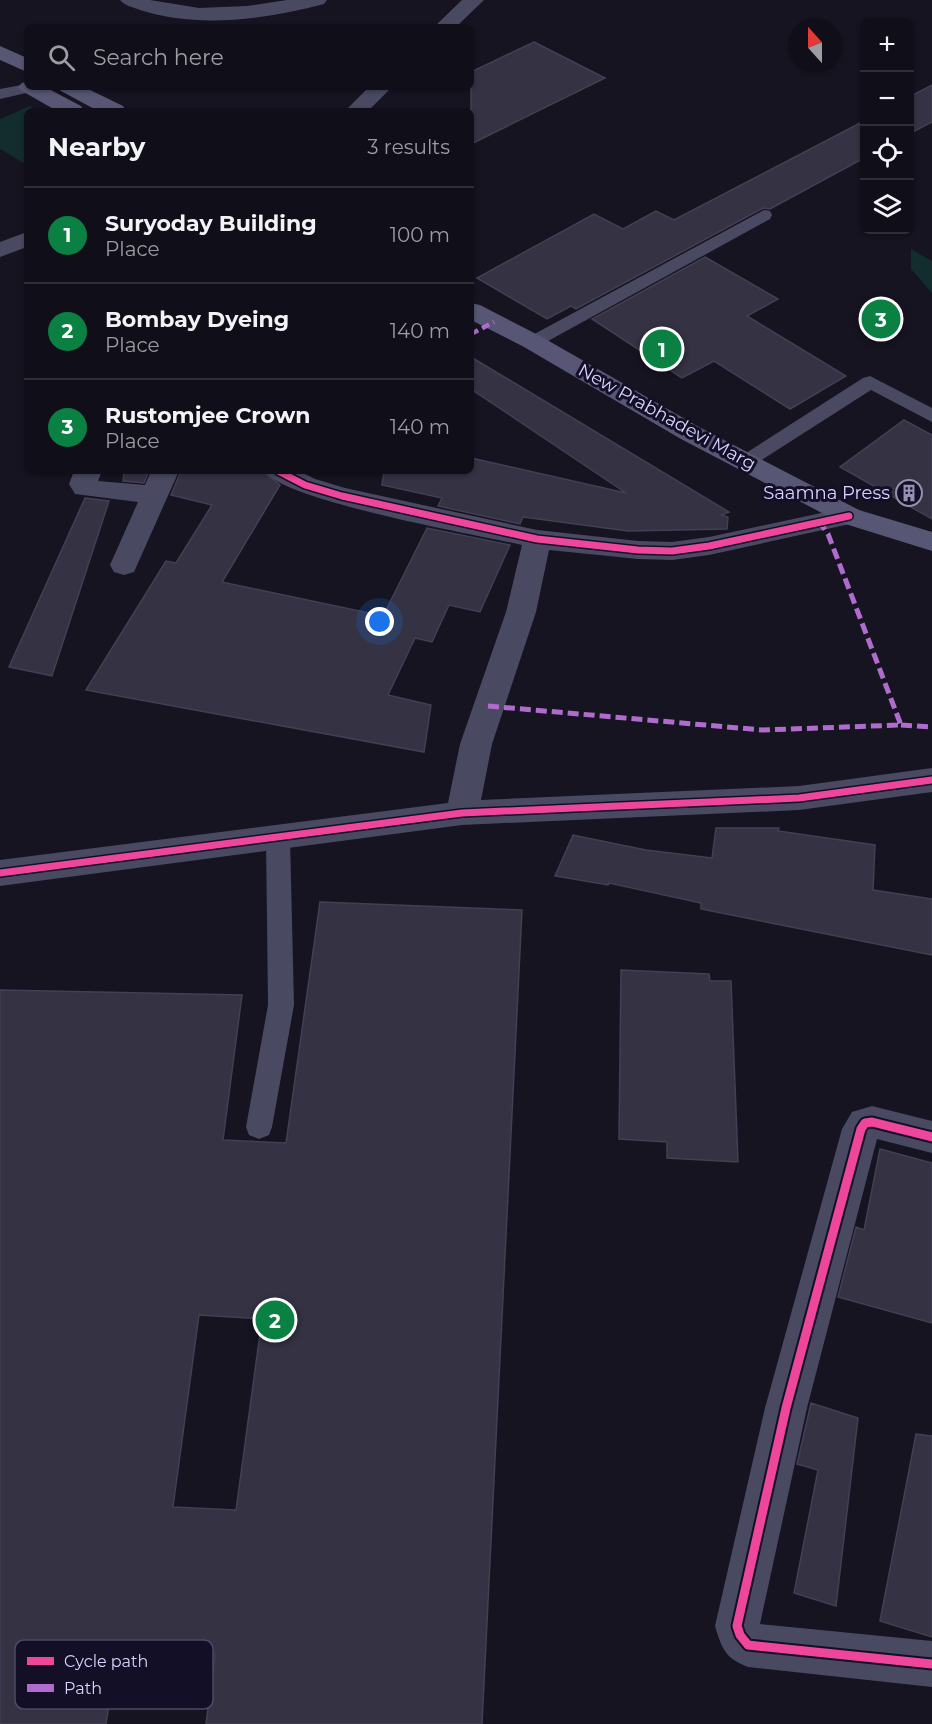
<!DOCTYPE html>
<meta charset="utf-8">
<style>
:root{--surface:#100f19;--page:#191822;--text:#f1f3f6;--muted:#9c9ca2;--line:#302f38;--accent:#0b8043}
body{margin:0;font-family:Montserrat,sans-serif;background:var(--page);color:var(--text)}
.controls{position:absolute;right:18px;top:18px;display:grid;overflow:hidden;border-radius:9px;box-shadow:0 2px 4px #0004}
.controls button{width:54px;height:54px;display:grid;place-items:center;padding:0;border:0;border-bottom:2px solid var(--line);background:var(--surface);color:var(--text);font:30px sans-serif}
.compass{position:absolute;left:788px;top:18px;width:54px;height:54px;border-radius:50%;background:var(--surface);box-shadow:0 2px 4px #0004;rotate:339deg}
.you{position:absolute;left:380px;top:622px;width:21px;height:21px;margin:-15px;border:4px solid #fff;border-radius:50%;background:#1a73e8;box-shadow:0 0 0 9px #1a73e833}
.badge{display:grid;place-items:center;width:39px;height:39px;border-radius:50%;background:var(--accent);color:#fff;font-size:20px;font-weight:700}
.pin{position:absolute;translate:-50% -50%;border:3px solid #fff;box-shadow:0 2px 6px #0006}
.list{margin:0;padding:0;list-style:none}
h2{display:flex;justify-content:space-between;align-items:center;height:78px;margin:0;padding:0 24px;font-size:26px}
h2 small{font-size:20px;font-weight:400;color:var(--muted)}
.list li{display:grid;grid-template-columns:39px 1fr auto;gap:18px;align-items:center;box-sizing:border-box;height:96px;padding:0 24px;border-top:2px solid var(--line)}
.list b{display:block;font-size:22px;white-space:nowrap}
.list p{margin:0;font-size:20px;white-space:nowrap;color:var(--muted)}
.list em{font-size:20px;font-style:normal;color:var(--muted)}
.icon{flex:none;width:33px;height:33px;fill:none;stroke:currentColor;stroke-width:2;stroke-linecap:round;stroke-linejoin:round}
.map{position:relative;flex:none;width:932px;height:1724px;overflow:hidden}
.search{position:absolute;background:var(--surface);box-shadow:0 2px 4px #0004;left:24px;top:24px;width:450px;height:66px;display:flex;align-items:center;gap:15px;box-sizing:border-box;padding:0 21px;border-radius:9px;color:var(--muted);font-size:22px}
.panel{position:absolute;background:var(--surface);box-shadow:0 2px 4px #0004;left:24px;top:108px;width:450px;height:366px;border-radius:9px}
.map>svg:first-child{display:block}
.green{fill:#132c2d}
.building{fill:#343243;stroke:#433f54;stroke-width:1.5;fill-rule:evenodd}
.lines{fill:none;stroke-linecap:round;stroke-linejoin:round}
.lane{fill:#4a4962;fill-rule:evenodd}
.street{fill:#4a4962;fill-rule:evenodd}
.secondary{fill:#575674;fill-rule:evenodd}
.quiet-far1{stroke:#b06ccc;stroke-width:4.5;stroke-dasharray:8 4.5;stroke-linecap:butt}
.quiet{stroke:#b06ccc;stroke-width:5;stroke-dasharray:11 5;stroke-linecap:butt}
.cycleway-far1-casing{stroke:#130f26;stroke-width:10}
.cycleway-casing{stroke:#130f26;stroke-width:13}
.cycleway-far1{stroke:#ed469a;stroke-width:7}
.cycleway{stroke:#ed469a;stroke-width:9}
.labels{text-anchor:middle;stroke-width:6;stroke-linejoin:round;paint-order:stroke}
.street-label{font-size:18px;fill:#d9d4ff;stroke:#130f26}
.poi-label{font-size:18px;fill:#d9d4ff;stroke:#130f26;text-anchor:end}
.key{fill:#130f26;stroke:#4e4a67;stroke-width:1.5}
.key-label{font-size:16px;fill:#d9d4ff}
</style>
<div class="map">
<svg width="932" height="1724" viewBox="0 0 932 1724">
<rect width="100%" height="100%" fill="#161421"/>
<!-- green -->
<path class="green" d="M30,106l9,5h-12v54l-27,-16v-30z
M911,249l21,12v32l-21,-24z"/>
<!-- building -->
<path class="building" d="M534,42l71,36 -134,66v-72z
M932,85v37l-23,12v-37z
M864,121v37l-94,51 -7,-1 -187,101 -5,-3 -24,13 -70,-41 117,-64 29,15 33,-18 18,9z
M705,257l73,42 -31,17 99,60 -56,33 -76,-48 -32,17 -90,-59z
M471,357l258,155 -8,3 7,2 -1,12 -99,2 -105,-14 -3,7 -82,-18 4,-8 -60,-13 2,-14h87v-13l155,35 -155,-104z
M904,420l28,15v84l-92,-52z
M124,471h25l-5,12 -21,-2z
M181,471h81l18,14 -58,97 161,34 44,-88 83,17 -30,67 -31,-7 -17,37 -17,-4 -27,57 43,10 -7,47 -338,-62 80,-129 10,2 36,-58 -41,-10z
M85,498l24,3 -57,175 -43,-9z
M716,828h63l-1,3 97,14 -2,45 59,9v56l-231,-46v-6l-92,-20 -1,2 -53,-9 18,-41 73,15 66,8z
M320,902l202,8 -40,814h-276l9,-70 -97,-5 -12,75h-106v-734l242,5 -19,145 63,3zM199,1315l63,4 -26,191 -63,-3z
M621,970l88,4 1,7h21l7,181 -71,-4v-16l-48,-3z
M880,1149l52,14v160l-94,-26 18,-70 8,3z
M811,1403l47,15 -22,188 -42,-13 24,-123 -21,-6z
M916,1434l16,2v201l-52,-16z"/>
<g class="lines">
<!-- lane -->
<path class="lane" d="M27,84v3l11,1 -3,3 -35,8v-10z
M764,210l6,1 2,4 -2,4 -231,127h-12l-3,-4 3,-4z
M870,376l62,32v14l-61,-32 -117,75 -7,2 -7,-2 -3,-4 3,-4 123,-79z
M278,829l8,3 4,6 4,167 -22,122 -3,8 -10,4 -10,-4 -3,-8 22,-122 -2,-167 4,-6z"/>
<!-- street -->
<path class="street" d="M120,0h30l49,8 48,-2 40,-6h40l-3,4c-58,15 -125,25 -184,6 -7,-3 -15,-4 -20,-10z
M462,0h22l-28,27h-22z
M369,87h23l-24,24h-23z
M27,232v15l-27,10v-15z
M74,471h28l-4,10 47,4 6,-14h28l-45,101 -10,3 -10,-3 -4,-7 28,-63 -63,-8 -6,-10z
M264,471h35l16,8 30,9 192,42 101,11 34,1 37,-5 140,-30 10,3 4,6 -4,6 -150,33 -37,5 -34,-1 -89,-9 -13,62 -44,132 -11,56 318,-14 133,-18v24l-133,18 -337,15 -462,61v-26l448,-57 12,-59 46,-132 16,-67c-44,-10 -238,-44 -258,-74z
M872,1106l60,15v32l-55,-14 -70,269 -47,216 172,17v46l-184,-20c-23,-9 -26,-18 -33,-41l50,-218 77,-279 10,-17z"/>
<!-- secondary -->
<path class="secondary" d="M0,46l27,12v14l-27,-12z
M27,81v6h18l36,19 3,5h-27l-35,-20 -4,-4 4,-4z
M57,87h27l39,19 3,5h-28l-37,-20z
M471,303l9,2 62,32 157,90 160,83 73,22v19l-93,-29 -158,-83 -157,-92 -53,-27z"/>
<!-- quiet-far1 -->
<path class="quiet-far1" d="M471,334l23,-12"/>
<!-- quiet -->
<path class="quiet" d="M488,706l274,24 139,-5 -73,-191 -7,-10
M901,725l31,2"/>
<defs>
<path id="cycleway-far1" d="M278,471l27,14 37,11 195,43 101,11 34,1 37,-5 140,-30
M0,873l462,-60 337,-15 133,-18"/>
<path id="cycleway" d="M932,1137l-60,-15 -7,1 -4,6 -75,279 -49,218 3,9 8,10 184,19"/>
</defs>
<!-- cycleway-far1 casing -->
<use href="#cycleway-far1" class="cycleway-far1-casing"/>
<!-- cycleway casing -->
<use href="#cycleway" class="cycleway-casing"/>
<!-- cycleway-far1 -->
<use href="#cycleway-far1" class="cycleway-far1"/>
<!-- cycleway -->
<use href="#cycleway" class="cycleway"/>
</g>
<!-- icons -->
<defs>
<symbol id="building-ring" viewBox="-11 -11 22 22"><circle r="9.5" fill="#130f26" stroke="#9591b1" stroke-width="1.5"/><path d="M-4-6H4V6H1V3H-1V6H-4ZM-2.5-4.3h1.7v1.8h-1.7ZM.8-4.3h1.7v1.8H.8ZM-2.5-1h1.7V.8h-1.7ZM.8-1h1.7V.8H.8Z" fill="#9591b1"/></symbol>
</defs>
<g fill-rule="evenodd">
<use href="#building-ring" x="894" y="478" width="30" height="30"/>
</g>
<g class="labels">
<!-- street labels -->
<g class="street-label">
<text transform="translate(667 417) rotate(29)" y="6">New Prabhadevi Marg</text>
</g>
<!-- poi labels -->
<g class="poi-label">
<text x="890" y="499">Saamna Press</text>
</g>
</g>
<!-- legend -->
<rect x="15" y="1640" width="198" height="69" rx="9" class="key"/>
<rect x="27" y="1657" width="27" height="8" fill="#ed469a"/>
<rect x="27" y="1684" width="27" height="8" fill="#b06ccc"/>
<g class="key-label">
<text x="64" y="1667">Cycle path</text>
<text x="64" y="1694">Path</text>
</g>
</svg>
<div class="controls">
<button>+</button>
<button>−</button>
<button><svg class="icon" aria-label="locate" viewBox="0 0 24 24"><circle cx="12" cy="12" r="6"/><path d="M12 2v4M12 18v4M2 12h4M18 12h4"/></svg></button>
<button><svg class="icon" aria-label="layers" viewBox="0 0 24 24"><path d="M12 4l9 5-9 5-9-5zM3 14l9 5 9-5"/></svg></button>
</div>
<svg class="compass" viewBox="-18 -18 36 36"><path d="M0-13l5 13h-10z" fill="#e53935"/><path d="M0 13l5-13h-10z" fill="#9c9ca2"/></svg>
<div class="you"></div>
<div class="pin badge" style="left:662px;top:349px">1</div>
<div class="pin badge" style="left:275px;top:1320px">2</div>
<div class="pin badge" style="left:881px;top:319px">3</div>
<div class="search"><svg class="icon" aria-label="search" viewBox="0 0 24 24"><circle cx="10" cy="10" r="6"/><path d="M15 15l6 6"/></svg>Search here</div>
<section class="panel">
<h2>Nearby<small>3 results</small></h2>
<ul class="list">
<li><span class="badge">1</span><div><b>Suryoday Building</b><p>Place</p></div><em>100 m</em></li>
<li><span class="badge">2</span><div><b>Bombay Dyeing</b><p>Place</p></div><em>140 m</em></li>
<li><span class="badge">3</span><div><b>Rustomjee Crown</b><p>Place</p></div><em>140 m</em></li>
</ul>
</section>
</div>
